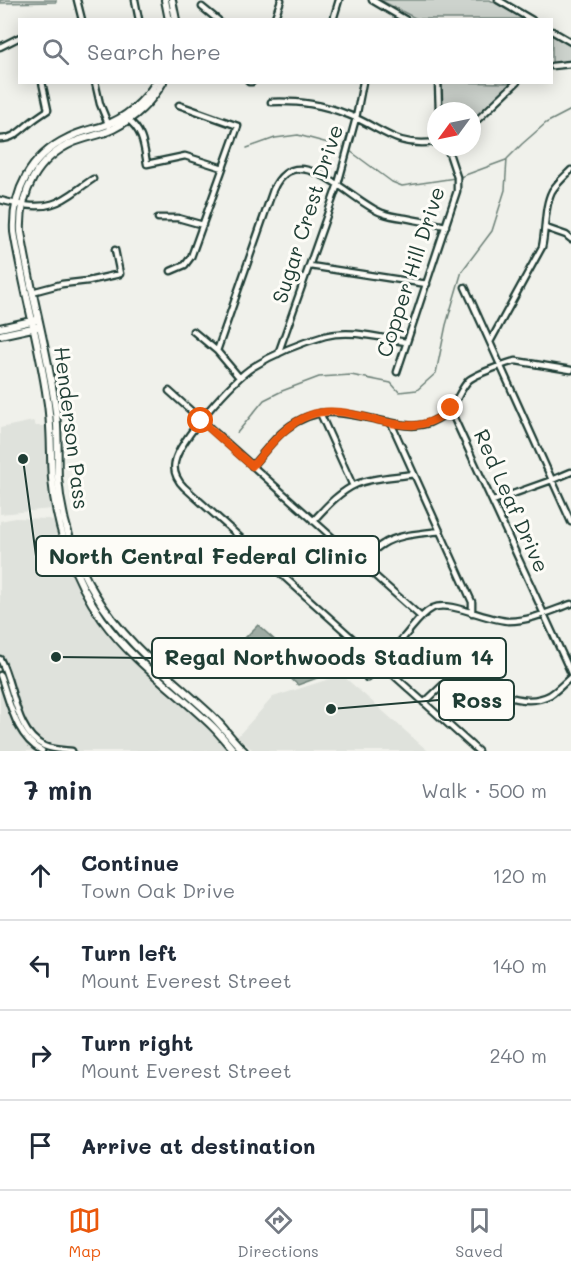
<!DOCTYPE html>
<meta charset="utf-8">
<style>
:root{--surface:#fff;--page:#f6f6f7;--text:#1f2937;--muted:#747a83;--line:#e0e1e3;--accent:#ea580c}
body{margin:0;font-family:Mali,sans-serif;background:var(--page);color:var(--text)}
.compass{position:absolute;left:427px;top:102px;width:54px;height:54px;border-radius:50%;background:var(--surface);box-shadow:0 3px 15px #0003;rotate:237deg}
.stop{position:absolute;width:18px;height:18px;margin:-14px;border:4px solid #ea580c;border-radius:50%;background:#fff}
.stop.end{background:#ea580c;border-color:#fff;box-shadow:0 2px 6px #0008}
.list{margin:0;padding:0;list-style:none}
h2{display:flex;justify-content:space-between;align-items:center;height:78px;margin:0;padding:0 24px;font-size:26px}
h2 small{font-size:20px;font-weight:400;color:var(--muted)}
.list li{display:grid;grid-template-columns:39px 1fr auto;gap:18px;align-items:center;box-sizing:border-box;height:90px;padding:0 24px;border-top:2px solid var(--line)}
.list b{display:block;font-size:22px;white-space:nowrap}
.list p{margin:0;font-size:20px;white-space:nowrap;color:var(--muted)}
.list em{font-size:20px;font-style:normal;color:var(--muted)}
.icon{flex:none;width:33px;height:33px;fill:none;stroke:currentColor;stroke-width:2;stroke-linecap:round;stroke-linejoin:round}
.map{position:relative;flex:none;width:571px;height:751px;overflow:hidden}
.search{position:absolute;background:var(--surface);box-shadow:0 3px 15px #0003;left:18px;right:18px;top:18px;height:66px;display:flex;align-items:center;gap:15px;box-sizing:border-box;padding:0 21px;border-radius:0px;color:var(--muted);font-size:22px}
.sheet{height:438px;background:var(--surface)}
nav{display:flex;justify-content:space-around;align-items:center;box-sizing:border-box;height:84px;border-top:2px solid var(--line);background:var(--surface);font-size:16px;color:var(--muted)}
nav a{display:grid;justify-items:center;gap:3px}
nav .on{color:var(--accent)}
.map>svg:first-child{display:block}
.built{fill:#dfe2dc}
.green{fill:#cdd3cd;stroke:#768880;stroke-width:1.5}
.water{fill:#9faca4;stroke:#6c8077;stroke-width:1.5}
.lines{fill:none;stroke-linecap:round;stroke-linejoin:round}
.stream{stroke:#6c8077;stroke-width:1.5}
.minor-casing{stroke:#1f3d34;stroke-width:9}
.tertiary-casing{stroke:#1f3d34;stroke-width:10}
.minor{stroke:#fdfcf7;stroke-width:4.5}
.tertiary{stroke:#fdfcf7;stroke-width:6}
.route{stroke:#ea580c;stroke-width:8}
.labels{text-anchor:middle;stroke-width:6;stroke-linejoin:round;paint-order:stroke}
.street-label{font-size:21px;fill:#1f3d34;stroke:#fdfcf7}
.leader{fill:none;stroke:#1f3d34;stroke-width:2}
.callout-dot{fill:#1f3d34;stroke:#fdfcf7;stroke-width:2}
.callout{fill:#fdfcf7;stroke:#1f3d34;stroke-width:2}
.callout-label{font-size:22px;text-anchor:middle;font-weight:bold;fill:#1f3d34}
</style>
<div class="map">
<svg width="571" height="751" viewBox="0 0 571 751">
<rect width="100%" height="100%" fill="#f0f1eb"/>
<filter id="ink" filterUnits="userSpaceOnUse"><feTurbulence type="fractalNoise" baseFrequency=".0167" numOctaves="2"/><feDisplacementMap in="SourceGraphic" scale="12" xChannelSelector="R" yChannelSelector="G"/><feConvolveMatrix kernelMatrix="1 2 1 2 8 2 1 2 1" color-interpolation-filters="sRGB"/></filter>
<g filter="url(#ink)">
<!-- built -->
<path class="built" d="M33,421l3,5h10l2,65 3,18 -51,5v-86z
M15,518l35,1 4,3 6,26 10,23 24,44 17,23 20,21 85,76 13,16h-229v-230z
M342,675l86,76h-174l-17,-14 36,-40z"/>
<!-- green -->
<path class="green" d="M0,0h56v2l-56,1z
M380,0h110l34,19h-107z
M552,35l19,11v15l-19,2z
M442,83v-1l70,1 -40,38v-10h-29z"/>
<!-- water -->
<path class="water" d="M258,625l59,53 -19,7 -53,-47z"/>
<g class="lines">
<!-- stream -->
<path class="stream" d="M247,148l28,-10 23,-3 45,12
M350,151l42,31 10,4 53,-8
M460,177l46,-17
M237,433l27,-33 18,-9 37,-14 32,-2 40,8 8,9 18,-2 19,-17 10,-48 16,-54 30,-40 13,-41 2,-31 15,-15 24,-21 25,-13"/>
<defs>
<path id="minor" d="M77,0l5,20
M135,0l4,20
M372,0l34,20
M498,0l34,20
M202,7l16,13
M274,20l7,-20
M333,20l6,-20
M552,31l19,11
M0,47l20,-10
M552,66l19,-2
M95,82l5,22 9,22
M249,82h3
M438,82l1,29
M271,102c29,-1 51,2 78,13 33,13 46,33 87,27
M127,119c16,11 17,28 20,45l38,-8 38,12
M472,125l45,-43
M0,139c14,0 21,-9 31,-17 5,-4 11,-8 17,-12l-6,-28
M0,200c16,4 36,9 52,4 15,-4 28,-17 41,-25
M158,218h20l25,7
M546,228l20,7 5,4
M310,266l117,18
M171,271l14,-6 6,-8 47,-131 -59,-21
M465,287l106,235
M32,292l30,-8 26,-3 32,-7 -5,-24
M193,331l24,20 22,26
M406,342c-26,-4 -55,-13 -81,-6 -25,7 -51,18 -72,31 -19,12 -74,73 -78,95 -2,9 2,18 9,25l294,264
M490,342l52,-95c4,-17 2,-41 10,-56 5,-8 12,-14 19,-21
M217,351l56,-161c24,-54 79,12 109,23 7,3 15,4 23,5 14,3 27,5 41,8
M278,354l60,-170 18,-66 7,-36
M397,372l60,-181v-14l-10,-30
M169,391l252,226
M449,411l5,7 117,255
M320,413l33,73
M391,423l81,179v11
M252,466c11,-12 21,-27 34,-37 33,-27 65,-14 102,-7 14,3 27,6 41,1 6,-3 15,-7 20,-12 8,-9 11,-22 20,-31 6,-5 39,-18 47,-19l55,9
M493,501l59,-21 19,-8
M313,521c13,-14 26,-29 44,-37 17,-7 39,-7 57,-10
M361,564c7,-7 13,-15 22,-20 16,-10 38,-10 57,-13
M0,659c14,25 15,74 44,87 9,4 19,4 28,5
M0,675c10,27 15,61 42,76
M367,678c13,-13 25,-27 37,-41 9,-10 17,-23 29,-29 17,-8 55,13 76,13 21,0 42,-10 62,-17
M424,703l23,-22 10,-4c29,7 62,34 93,18 8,-5 14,-12 21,-18"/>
<path id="tertiary" d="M165,0l4,20
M172,0l4,20
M156,82c-12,20 -31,37 -53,44 -12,4 -24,6 -35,12 -38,18 -56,54 -54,94 9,56 25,110 33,166 5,27 3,54 5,81 4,49 22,100 50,140 30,42 74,72 111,108 7,7 14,16 21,24
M163,82c-12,21 -28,36 -50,47 -12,6 -27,8 -39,13 -37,16 -55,51 -53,90 9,58 26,115 34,173 4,24 2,49 3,73 3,40 16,82 37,116 29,49 74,82 115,120 13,12 22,26 34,37
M0,328l36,-8
M0,335l37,-8"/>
</defs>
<!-- minor casing -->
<use href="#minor" class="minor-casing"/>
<!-- tertiary casing -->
<use href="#tertiary" class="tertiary-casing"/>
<!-- minor -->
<use href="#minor" class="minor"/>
<!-- tertiary -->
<use href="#tertiary" class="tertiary"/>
</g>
</g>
<g class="lines" filter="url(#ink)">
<!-- route -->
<path class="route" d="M201,421l51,45c17,-19 33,-42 58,-51 46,-17 98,36 141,-7"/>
</g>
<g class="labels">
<!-- street labels -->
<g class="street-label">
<text transform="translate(308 214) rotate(-72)" y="7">Sugar Crest Drive</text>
<text transform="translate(411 272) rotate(-72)" y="7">Copper Hill Drive</text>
<text transform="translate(71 428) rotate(83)" y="7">Henderson Pass</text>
<text transform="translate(511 501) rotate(66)" y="7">Red Leaf Drive</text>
</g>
</g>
<!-- callouts -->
<path class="leader" d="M23 459L36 556M56 657L152 658M331 709L439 700"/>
<g class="callout-dot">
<circle cx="23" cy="459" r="6"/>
<circle cx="56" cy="657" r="6"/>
<circle cx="331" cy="709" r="6"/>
</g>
<g class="callout">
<rect x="36" y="536" width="343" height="40" rx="6"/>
<rect x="152" y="638" width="354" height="40" rx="6"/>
<rect x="439" y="680" width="75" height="40" rx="6"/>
</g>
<g class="callout-label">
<text x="208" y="564">North Central Federal Clinic</text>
<text x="329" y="665">Regal Northwoods Stadium 14</text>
<text x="477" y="708">Ross</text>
</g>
</svg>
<svg class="compass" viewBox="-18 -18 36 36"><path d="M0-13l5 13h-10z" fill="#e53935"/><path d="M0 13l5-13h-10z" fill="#747a83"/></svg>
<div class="stop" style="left:201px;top:421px"></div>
<div class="stop end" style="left:451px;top:408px"></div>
<div class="search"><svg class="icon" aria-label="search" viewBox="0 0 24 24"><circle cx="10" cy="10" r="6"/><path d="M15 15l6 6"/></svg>Search here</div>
</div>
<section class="sheet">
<h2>7 min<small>Walk · 500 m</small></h2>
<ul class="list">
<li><svg class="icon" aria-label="ahead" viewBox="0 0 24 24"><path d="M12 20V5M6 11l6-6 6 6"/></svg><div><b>Continue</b><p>Town Oak Drive</p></div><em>120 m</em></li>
<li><svg class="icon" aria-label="left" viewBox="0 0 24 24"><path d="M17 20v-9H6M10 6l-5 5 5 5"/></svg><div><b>Turn left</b><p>Mount Everest Street</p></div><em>140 m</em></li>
<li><svg class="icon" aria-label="right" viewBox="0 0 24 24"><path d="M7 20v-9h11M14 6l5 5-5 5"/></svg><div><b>Turn right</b><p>Mount Everest Street</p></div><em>240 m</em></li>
<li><svg class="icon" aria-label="arrive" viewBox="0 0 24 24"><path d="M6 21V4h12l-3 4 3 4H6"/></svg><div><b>Arrive at destination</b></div></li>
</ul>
</section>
<nav>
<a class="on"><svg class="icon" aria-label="map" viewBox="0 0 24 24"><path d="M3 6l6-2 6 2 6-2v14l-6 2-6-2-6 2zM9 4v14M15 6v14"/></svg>Map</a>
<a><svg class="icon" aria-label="directions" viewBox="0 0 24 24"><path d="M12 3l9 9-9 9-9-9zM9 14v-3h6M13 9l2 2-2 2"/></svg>Directions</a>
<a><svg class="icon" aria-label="saved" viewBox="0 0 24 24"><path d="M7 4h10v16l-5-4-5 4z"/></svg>Saved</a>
</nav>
